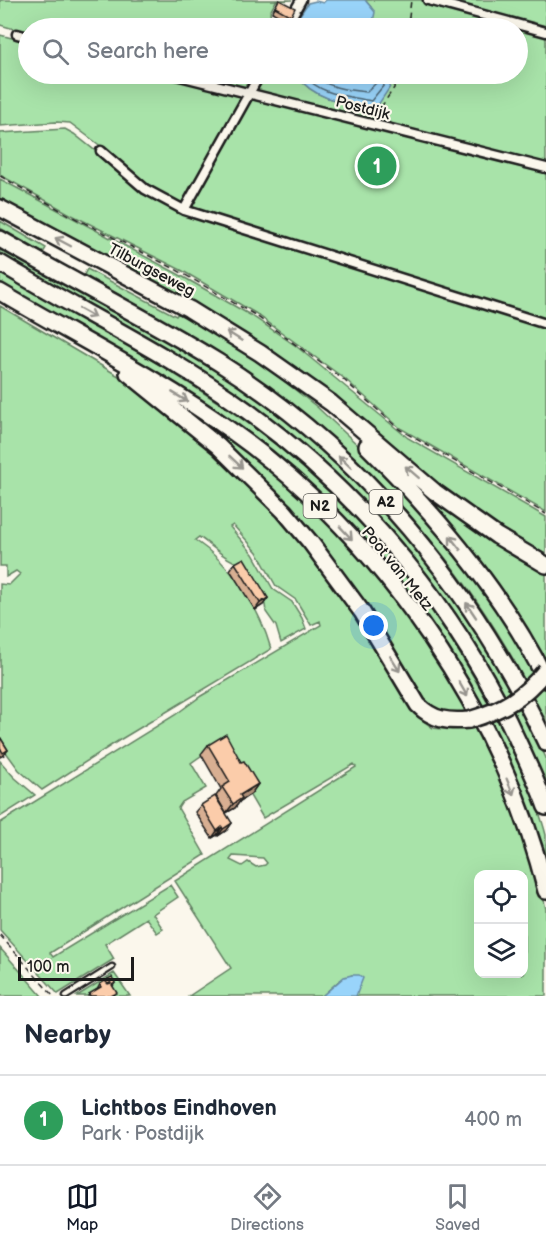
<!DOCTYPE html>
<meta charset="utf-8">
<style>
:root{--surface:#fff;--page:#f6f6f7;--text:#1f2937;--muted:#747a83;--line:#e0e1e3;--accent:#111827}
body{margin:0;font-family:"Balsamiq Sans",sans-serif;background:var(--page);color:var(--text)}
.controls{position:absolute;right:18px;bottom:18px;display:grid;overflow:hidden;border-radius:12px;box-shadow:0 6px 24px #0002}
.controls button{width:54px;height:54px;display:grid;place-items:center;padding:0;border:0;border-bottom:2px solid var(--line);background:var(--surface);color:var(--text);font:30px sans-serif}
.scale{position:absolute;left:18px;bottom:15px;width:116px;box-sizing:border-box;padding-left:6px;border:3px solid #1c1c1c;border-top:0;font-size:16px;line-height:21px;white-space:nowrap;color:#1c1c1c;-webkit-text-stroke:4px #fbf7ec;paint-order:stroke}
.you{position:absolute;left:374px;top:626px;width:21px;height:21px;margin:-15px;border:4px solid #fff;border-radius:50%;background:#1a73e8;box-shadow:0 0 0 9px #1a73e833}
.badge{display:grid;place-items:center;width:39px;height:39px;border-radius:50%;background:var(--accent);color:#fff;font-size:20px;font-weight:700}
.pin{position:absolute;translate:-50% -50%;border:3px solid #fff;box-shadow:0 2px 6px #0006}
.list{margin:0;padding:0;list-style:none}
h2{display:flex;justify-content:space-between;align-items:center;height:78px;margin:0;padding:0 24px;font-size:26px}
h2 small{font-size:20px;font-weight:400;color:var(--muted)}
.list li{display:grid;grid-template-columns:39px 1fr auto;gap:18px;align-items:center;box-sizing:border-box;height:90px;padding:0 24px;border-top:2px solid var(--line)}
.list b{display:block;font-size:22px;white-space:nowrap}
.list p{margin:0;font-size:20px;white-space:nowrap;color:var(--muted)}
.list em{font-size:20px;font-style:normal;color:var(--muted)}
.icon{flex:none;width:33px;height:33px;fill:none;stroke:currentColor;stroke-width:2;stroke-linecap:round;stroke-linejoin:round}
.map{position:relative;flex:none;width:546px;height:996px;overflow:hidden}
.search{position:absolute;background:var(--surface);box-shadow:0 6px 24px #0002;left:18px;right:18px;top:18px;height:66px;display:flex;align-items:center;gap:15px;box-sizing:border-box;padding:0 21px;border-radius:33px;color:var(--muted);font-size:22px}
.sheet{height:168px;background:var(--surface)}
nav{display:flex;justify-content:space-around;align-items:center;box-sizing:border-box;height:84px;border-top:2px solid var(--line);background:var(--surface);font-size:16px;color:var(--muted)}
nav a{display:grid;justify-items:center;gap:3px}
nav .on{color:var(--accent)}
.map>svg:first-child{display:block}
.green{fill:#a8e3a9;stroke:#628062;stroke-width:1.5;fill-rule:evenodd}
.water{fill:#99d4fa;stroke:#678aa1;stroke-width:1.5}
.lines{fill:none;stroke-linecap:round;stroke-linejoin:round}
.shore{stroke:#4e6675;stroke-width:1.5}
.service-casing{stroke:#1c1c1c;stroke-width:9}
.minor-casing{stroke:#1c1c1c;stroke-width:13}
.trunk-casing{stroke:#1c1c1c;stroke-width:20}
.motorway-casing{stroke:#1c1c1c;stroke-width:20}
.path{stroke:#1c1c1c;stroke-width:1.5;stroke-dasharray:6 4.5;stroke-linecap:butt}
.service{stroke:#fbf7ec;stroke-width:4.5}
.minor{stroke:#fbf7ec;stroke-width:8}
.trunk{stroke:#fbf7ec;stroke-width:15}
.motorway{stroke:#fbf7ec;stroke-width:15}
.trunk-bridge-casing{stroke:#1c1c1c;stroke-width:20;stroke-linecap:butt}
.trunk-bridge{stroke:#fbf7ec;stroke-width:15}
.wall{fill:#d8af92;stroke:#1c1c1c;stroke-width:1.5}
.shaded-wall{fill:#b08f77;stroke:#1c1c1c;stroke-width:1.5}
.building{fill:#fbccaa;stroke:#1c1c1c;stroke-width:1.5}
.oneway{stroke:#97948e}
.labels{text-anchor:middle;stroke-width:4.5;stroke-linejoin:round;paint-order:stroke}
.shield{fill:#fbf7ec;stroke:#5f5e5a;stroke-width:1.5}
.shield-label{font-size:15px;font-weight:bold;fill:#1c1c1c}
.street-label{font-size:16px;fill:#1c1c1c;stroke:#fbf7ec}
</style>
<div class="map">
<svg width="546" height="996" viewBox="0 0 546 996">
<rect width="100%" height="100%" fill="#fbf7ec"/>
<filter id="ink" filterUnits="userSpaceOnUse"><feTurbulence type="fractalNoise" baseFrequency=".0167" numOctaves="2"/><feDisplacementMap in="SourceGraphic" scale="12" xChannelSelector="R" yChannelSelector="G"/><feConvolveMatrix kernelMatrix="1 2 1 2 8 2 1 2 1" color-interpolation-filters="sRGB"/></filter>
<g filter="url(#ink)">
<!-- green -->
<path class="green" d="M0,0h292l-16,1 -6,11 3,16h-245v5l-28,-8z
M365,0h181v512l-146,-84 -55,-49 -90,-66 -74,-43 -109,-55 -72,-40v-42l65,-4 9,5 77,61 31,10 -38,-20 -42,-38 -32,-24 -14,-1 -56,4v-91l28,7v32h130l85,20 19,-20h33c19,25 43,28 73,32l13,-32h137v-46h-140l-5,-6 -2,-15z
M186,74h66l-8,15z
M0,179l178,95 74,42 44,30 112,92 138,79v43l-108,-71 -108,-93 -46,-36 -43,-29 -71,-42 -170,-90z
M0,221l46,27 -3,5 -43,-25z
M0,245l216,122 82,60 71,65 84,102 71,116 22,48v30l-47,-97 -172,-221 -327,-214z
M87,269l89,47 2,-3 55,32 42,29 42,33 72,67 87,103 56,86 14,27v34c-59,-132 -163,-256 -280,-339 -57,-42 -121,-75 -182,-110z
M0,272c94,55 191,106 277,173 92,72 166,170 219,273 17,34 41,81 50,117 0,8 0,19 0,27 -19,-54 -38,-109 -66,-159 -55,-100 -132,-193 -222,-263 -79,-61 -171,-105 -258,-153z
M0,306l117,69 74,54 89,85 53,66 56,86 25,48 19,14 19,2 26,-3 35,78 25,70 8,34v87h-190l2,-9 -6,-12 -13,6 -17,15h-133l42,-28 -56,-87 181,-114 -2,-3 -91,54 -28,-48 -20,-24 -24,17 15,25 -24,14 -4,6 27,47 -155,98 3,4 117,-72 8,12 -25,17 10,15 -6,4 -11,-15 -41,26 9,15 -56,35 -58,-64v-107l175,-108 26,-19 120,-71 -1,-4 -9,4 -15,-25 -20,-14 -19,-34 -24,-27 -3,2 23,27 20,35 19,13 10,16 4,11 -25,14 -5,-17 -10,-14 -1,-7 -25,-41c-16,-5 -27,-18 -41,-27l-4,3c37,25 64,66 76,109l-153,92 -76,49 -23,-20 -19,-26v-160l9,1 11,-11 -4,-3 -10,6v-11h-6zM233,856l30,2 4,5 -2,2 -9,2 -8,-5 -6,4 -12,-6zM478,874h46v100h-46z
M122,367l105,67 74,60 60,62 52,65 57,89 -20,4 -24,-7 -112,-167z
M397,468l149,102v101z
M0,761l14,16 21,18 -35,22z
M0,948l42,48h-42z
M114,973l16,23h-53z"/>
<!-- water -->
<path class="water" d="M326,0h39l10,12 -2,10 5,6h-87l17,-25 8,-2 7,2z
M295,74h96l2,3 -3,10 -18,27 -4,-8c-30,-4 -54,-7 -73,-32z
M352,975h7l4,3 -7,18h-34l22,-19z"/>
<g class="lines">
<!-- shore -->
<path class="shore" d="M302,74c21,22 41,21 69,27l13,-16 2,-11
M313,74c13,14 36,16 54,18l10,-10 1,-8"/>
<defs>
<path id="service" d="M66,996l46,-29"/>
<path id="minor" d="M428,0l118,32
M285,28l16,-28
M17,34l11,3
M172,74l374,94
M260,74l-76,136 362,114
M101,151l44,38 39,21"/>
<path id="trunk" d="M0,208l189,101 71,44 71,50 104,89 62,44 49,29
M0,292c78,46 160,87 233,140 150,107 269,281 313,459
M128,373l90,73 66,65 27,32 51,69 56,93c15,15 30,17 51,15
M367,446c69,68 136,146 179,234"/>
<path id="motorway" d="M0,239c72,42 147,79 218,123 145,91 256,227 328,381
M0,263c81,49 169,91 246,147 118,86 215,204 275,338 9,20 18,39 25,59"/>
</defs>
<!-- service casing -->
<use href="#service" class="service-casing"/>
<!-- minor casing -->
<use href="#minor" class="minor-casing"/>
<!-- trunk casing -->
<use href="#trunk" class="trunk-casing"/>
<!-- motorway casing -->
<use href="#motorway" class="motorway-casing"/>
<!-- path -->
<path class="path" d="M404,28l5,-11 2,-17
M375,116l19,-28 2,-14
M0,176l71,40 104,53 80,46 89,65 55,49 147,85
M0,935l53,61"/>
<!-- service -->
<use href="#service" class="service"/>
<!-- minor -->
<use href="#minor" class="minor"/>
<!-- trunk -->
<use href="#trunk" class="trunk"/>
<!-- motorway -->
<use href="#motorway" class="motorway"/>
<defs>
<path id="trunk-bridge" d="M469,720c34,-10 54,-22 77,-50"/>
</defs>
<!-- trunk-bridge casing -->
<use href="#trunk-bridge" class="trunk-bridge-casing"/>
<!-- trunk-bridge -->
<use href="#trunk-bridge" class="trunk-bridge"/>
</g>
<!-- wall -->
<path class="wall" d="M279,0l12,16 -3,5 -16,-9z
M235,563l33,35 -5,7 -8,5 -25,-40z
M0,737l8,13 -4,5 -4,2z
M208,745l33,17 17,22 -7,10 -11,7 -5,7 -9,5 -10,-17 5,-7 -20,-35z
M201,805l31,18 -5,7 -9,6 -1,-1 -5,3 -17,-26z
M108,979l7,4 -2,3 1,10h-26l1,-2 8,-4 3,-6 6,-2z"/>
<!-- shaded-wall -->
<path class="shaded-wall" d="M268,598l-5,7 -8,5 5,-7z
M258,784l-7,10 -11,7 -5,7 -9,5 14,-18z
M232,823l-5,7 -9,6 5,-7z
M222,827l-5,8 -5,3 5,-7z"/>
<!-- building -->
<path class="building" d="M279,0l16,8 -4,8 -16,-9z
M244,558l24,40 -8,5 -25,-40z
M226,734l15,28 3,-1 14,23 -18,11 2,3 -9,6 -11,-17 8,-5 -22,-37z
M0,737l8,13 -5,3 -3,-6z
M215,796l17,27 -9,6 -1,-2 -5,4 -16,-26z
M112,977l3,6 -3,2 5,8 -6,3h-21l-1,-2 12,-7 -1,-3 5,-3 3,3 3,-1 -3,-4z"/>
<!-- one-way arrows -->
<defs><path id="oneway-shaft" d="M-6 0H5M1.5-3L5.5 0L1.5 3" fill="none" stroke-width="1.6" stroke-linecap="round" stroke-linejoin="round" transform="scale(1.5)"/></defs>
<g class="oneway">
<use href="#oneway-shaft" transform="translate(63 242) rotate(-152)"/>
<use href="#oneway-shaft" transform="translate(87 313) rotate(29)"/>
<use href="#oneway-shaft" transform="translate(234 336) rotate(-148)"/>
<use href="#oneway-shaft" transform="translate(180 397) rotate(31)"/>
<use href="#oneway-shaft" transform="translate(236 462) rotate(43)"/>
<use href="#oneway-shaft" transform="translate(345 462) rotate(-137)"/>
<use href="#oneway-shaft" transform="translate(412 472) rotate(-139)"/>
<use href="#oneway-shaft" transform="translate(346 533) rotate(47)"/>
<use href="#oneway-shaft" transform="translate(455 543) rotate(-128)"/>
<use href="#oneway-shaft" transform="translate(471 610) rotate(-124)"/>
<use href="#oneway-shaft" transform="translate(395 664) rotate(58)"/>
<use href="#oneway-shaft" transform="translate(463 689) rotate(60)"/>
<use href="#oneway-shaft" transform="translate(510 787) rotate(68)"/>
</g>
</g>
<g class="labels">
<!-- shield labels -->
<g class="shield">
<rect x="369.5" y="490" width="33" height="24" rx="4.5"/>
<rect x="303.5" y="494" width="33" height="24" rx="4.5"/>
</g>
<g class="shield-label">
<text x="386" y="507">A2</text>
<text x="320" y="511">N2</text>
</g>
<!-- street labels -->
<g class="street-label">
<text transform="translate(363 107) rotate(14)" y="6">Postdijk</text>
<text transform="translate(152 269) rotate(28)" y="6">Tilburgseweg</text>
<text transform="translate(398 568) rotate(51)" y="6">Poot van Metz</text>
</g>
</g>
</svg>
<div class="controls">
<button><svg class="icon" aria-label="locate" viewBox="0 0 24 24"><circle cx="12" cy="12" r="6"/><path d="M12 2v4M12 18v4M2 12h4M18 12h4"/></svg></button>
<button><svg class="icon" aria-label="layers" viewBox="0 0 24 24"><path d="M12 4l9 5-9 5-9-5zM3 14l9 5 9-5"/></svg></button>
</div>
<div class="scale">100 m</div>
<div class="you"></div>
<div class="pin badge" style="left:377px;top:166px;background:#2e9e5b">1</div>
<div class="search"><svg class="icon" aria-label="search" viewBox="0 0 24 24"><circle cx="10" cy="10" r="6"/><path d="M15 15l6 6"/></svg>Search here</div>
</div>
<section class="sheet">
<h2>Nearby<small></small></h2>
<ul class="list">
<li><span class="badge" style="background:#2e9e5b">1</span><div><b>Lichtbos Eindhoven</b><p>Park · Postdijk</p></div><em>400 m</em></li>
</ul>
</section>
<nav>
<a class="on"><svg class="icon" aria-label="map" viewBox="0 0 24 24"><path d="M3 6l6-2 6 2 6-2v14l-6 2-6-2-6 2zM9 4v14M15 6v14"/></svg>Map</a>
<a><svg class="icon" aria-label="directions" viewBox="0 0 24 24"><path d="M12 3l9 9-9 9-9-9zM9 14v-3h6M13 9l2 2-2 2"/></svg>Directions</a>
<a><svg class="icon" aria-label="saved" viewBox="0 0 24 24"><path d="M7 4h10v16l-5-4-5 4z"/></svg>Saved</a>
</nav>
